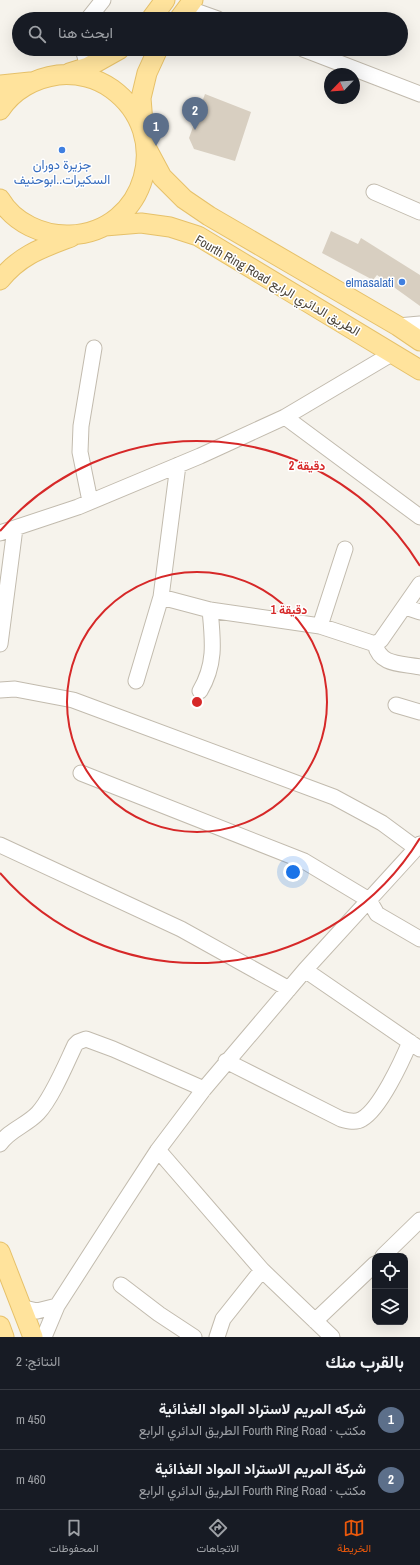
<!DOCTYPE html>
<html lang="ar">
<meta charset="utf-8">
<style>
:root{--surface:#171b24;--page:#242831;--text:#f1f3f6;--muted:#9ea1a6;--line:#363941;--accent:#ea580c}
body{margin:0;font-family:"Archivo Narrow",Vazirmatn,sans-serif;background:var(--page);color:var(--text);direction:rtl}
.controls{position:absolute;right:12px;bottom:12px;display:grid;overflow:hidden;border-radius:8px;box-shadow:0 4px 16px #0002}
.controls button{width:36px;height:36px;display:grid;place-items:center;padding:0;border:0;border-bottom:1px solid var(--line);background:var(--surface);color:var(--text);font:20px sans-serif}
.compass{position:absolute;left:324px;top:68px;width:36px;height:36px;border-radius:50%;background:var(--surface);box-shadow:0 4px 16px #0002;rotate:245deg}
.you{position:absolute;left:293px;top:872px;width:14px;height:14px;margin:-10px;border:3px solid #fff;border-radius:50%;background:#1a73e8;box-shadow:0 0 0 6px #1a73e833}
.badge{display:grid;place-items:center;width:26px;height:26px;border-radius:50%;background:var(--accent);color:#fff;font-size:13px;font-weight:700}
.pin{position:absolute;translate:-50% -33px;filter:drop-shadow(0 1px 2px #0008)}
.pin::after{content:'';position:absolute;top:21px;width:14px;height:12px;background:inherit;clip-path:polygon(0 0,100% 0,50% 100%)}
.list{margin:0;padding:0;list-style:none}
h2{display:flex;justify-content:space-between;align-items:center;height:52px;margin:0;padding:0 16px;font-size:17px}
h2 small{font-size:13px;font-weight:400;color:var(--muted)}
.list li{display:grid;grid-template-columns:26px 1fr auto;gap:12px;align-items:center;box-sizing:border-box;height:60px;padding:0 16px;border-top:1px solid var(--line)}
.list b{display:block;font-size:15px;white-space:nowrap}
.list p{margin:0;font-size:13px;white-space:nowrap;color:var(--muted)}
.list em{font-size:13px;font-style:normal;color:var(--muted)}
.icon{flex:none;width:22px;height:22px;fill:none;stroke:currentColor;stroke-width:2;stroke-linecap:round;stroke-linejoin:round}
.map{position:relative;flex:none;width:420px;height:1337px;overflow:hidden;direction:ltr}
.search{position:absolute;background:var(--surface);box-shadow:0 4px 16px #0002;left:12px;right:12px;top:12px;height:44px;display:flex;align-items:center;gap:10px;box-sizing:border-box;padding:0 14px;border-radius:22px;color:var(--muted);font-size:15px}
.sheet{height:172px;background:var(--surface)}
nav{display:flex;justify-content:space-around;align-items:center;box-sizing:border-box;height:56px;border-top:1px solid var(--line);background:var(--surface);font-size:11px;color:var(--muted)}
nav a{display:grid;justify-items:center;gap:2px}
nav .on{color:var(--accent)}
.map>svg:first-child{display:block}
.building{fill:#d8cfc1}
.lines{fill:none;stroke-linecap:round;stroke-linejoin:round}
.minor-casing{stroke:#c2bbae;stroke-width:17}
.major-casing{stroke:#e6c16a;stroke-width:21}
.minor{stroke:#fff;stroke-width:15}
.major{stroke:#ffe39c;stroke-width:19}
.ring{fill:none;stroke:#d62828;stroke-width:2}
.shop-dot{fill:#3f7fe0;stroke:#fff;stroke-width:1.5}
.labels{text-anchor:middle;stroke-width:3;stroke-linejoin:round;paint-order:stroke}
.shop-label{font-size:13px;fill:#366cbe;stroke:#fff}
.street-label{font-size:13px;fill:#4b4439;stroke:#fff}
.centre{fill:#d62828;stroke:#fff;stroke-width:2}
.ring-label{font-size:12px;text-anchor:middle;font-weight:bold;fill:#d62828;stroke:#fff;stroke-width:3;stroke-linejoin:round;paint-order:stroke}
</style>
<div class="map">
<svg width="420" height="1337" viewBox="0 0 420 1337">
<rect width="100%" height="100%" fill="#f6f3ec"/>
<!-- building -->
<path class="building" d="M205,94l46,18 -16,49 -41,-12 -5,-11z
M331,231l27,13 3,-6 59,37v31l-43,-31 -4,5 -51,-27z"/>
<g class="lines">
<defs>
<path id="minor" d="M187,8l31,11
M88,19l15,-19
M83,49l5,18
M303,49l117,45
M374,192l46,20
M398,326l22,-2
M285,417l135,100
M90,501l-10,-49 1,-26 13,-78
M0,533l78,-26 122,-51 85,-39 108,-64
M161,597l49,13 110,16 55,18 6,-4 39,-56
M405,607l15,5
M320,626l25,-77
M0,644l15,-116
M375,644c5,22 26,19 45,23
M136,681l25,-84 17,-132
M0,690l15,-1 58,11 261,97 48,26 34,25
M200,691c16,-27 13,-50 10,-81
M396,705l24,7
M81,773l223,88 65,39 8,14 43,25
M0,845l181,84 108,60
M305,970l115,79
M226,1061l115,58c7,2 15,4 21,0 18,-10 40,-58 48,-77
M0,1144c9,-14 27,-19 38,-31 14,-15 28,-49 37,-68l3,-3 8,-3 27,10 91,40
M158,1150l104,120 70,67
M383,1256l37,-36
M121,1285l38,29 35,23
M20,1307l17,4 20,-5
M315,1321l60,-57
M44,1337l13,-31 56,-87 45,-69 46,-61 101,-119 115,-126
M217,1337l6,-18 39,-49"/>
<path id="major" d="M151,19l14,-19
M179,19l14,-19
M69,73l19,-6 32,-18
M0,85l30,-3
M0,110c13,-20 35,-32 58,-35 19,-2 39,3 54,14 62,45 35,143 -42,146 -27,1 -56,-12 -70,-36
M143,123l-2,-25 6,-25 11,-24
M147,149l15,28 22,22 25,17 189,110 22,15
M105,226l36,-3 29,4 28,9 222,134
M0,280c20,-25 42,-32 71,-43
M0,1252l33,85
M0,1326l4,11"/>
</defs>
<!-- minor casing -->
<use href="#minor" class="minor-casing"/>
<!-- major casing -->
<use href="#major" class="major-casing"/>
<!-- minor -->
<use href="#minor" class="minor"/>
<!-- major -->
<use href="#major" class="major"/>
</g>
<!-- distance rings -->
<g class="ring">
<circle cx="197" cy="702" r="130"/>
<path d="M420 838A261 261 0 0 1 0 873M0 531A261 261 0 0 1 420 566"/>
</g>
<!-- markers -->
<g class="shop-dot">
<circle cx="62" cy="150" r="4"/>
<circle cx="402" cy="282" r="4"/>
</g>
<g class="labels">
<!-- shop labels -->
<g class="shop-label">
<text x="62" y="169">جزيرة دوران<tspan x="62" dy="15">السكيرات..ابوحنيف</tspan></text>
<text x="394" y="287" text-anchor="end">elmasalati</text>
</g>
<!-- street labels -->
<g class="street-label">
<text transform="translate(278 285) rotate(30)" y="5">Fourth Ring Road الطريق الدائري الرابع</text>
</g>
</g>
<circle cx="197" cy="702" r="6" class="centre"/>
<g class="ring-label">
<text x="307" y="470">2 دقيقة</text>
<text x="289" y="614">1 دقيقة</text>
</g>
</svg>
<div class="controls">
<button><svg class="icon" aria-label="locate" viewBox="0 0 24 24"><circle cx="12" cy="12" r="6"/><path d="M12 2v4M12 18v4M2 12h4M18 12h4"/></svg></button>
<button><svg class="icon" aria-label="layers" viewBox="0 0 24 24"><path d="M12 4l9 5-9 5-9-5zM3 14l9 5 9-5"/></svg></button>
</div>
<svg class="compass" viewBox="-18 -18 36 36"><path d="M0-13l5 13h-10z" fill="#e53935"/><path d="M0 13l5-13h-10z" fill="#9ea1a6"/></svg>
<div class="you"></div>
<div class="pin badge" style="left:156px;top:146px;background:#5c6f8a">1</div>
<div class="pin badge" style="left:195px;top:130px;background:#5c6f8a">2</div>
<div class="search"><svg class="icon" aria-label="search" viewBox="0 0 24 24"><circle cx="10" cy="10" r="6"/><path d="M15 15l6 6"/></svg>ابحث هنا</div>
</div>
<section class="sheet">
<h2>بالقرب منك<small>النتائج: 2</small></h2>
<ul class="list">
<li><span class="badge" style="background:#5c6f8a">1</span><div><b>شركه المريم لاستراد المواد الغذائية</b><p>مكتب · Fourth Ring Road الطريق الدائري الرابع</p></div><em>450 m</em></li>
<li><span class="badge" style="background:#5c6f8a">2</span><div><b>شركة المريم الاستراد المواد الغذائية</b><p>مكتب · Fourth Ring Road الطريق الدائري الرابع</p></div><em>460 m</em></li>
</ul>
</section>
<nav>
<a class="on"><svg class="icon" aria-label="map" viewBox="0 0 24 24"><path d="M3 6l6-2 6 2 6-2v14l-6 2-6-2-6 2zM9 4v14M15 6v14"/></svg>الخريطة</a>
<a><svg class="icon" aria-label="directions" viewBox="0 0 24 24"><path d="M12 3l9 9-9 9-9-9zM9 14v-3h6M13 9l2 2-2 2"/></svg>الاتجاهات</a>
<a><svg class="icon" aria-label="saved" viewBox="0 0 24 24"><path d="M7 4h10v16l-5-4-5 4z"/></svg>المحفوظات</a>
</nav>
